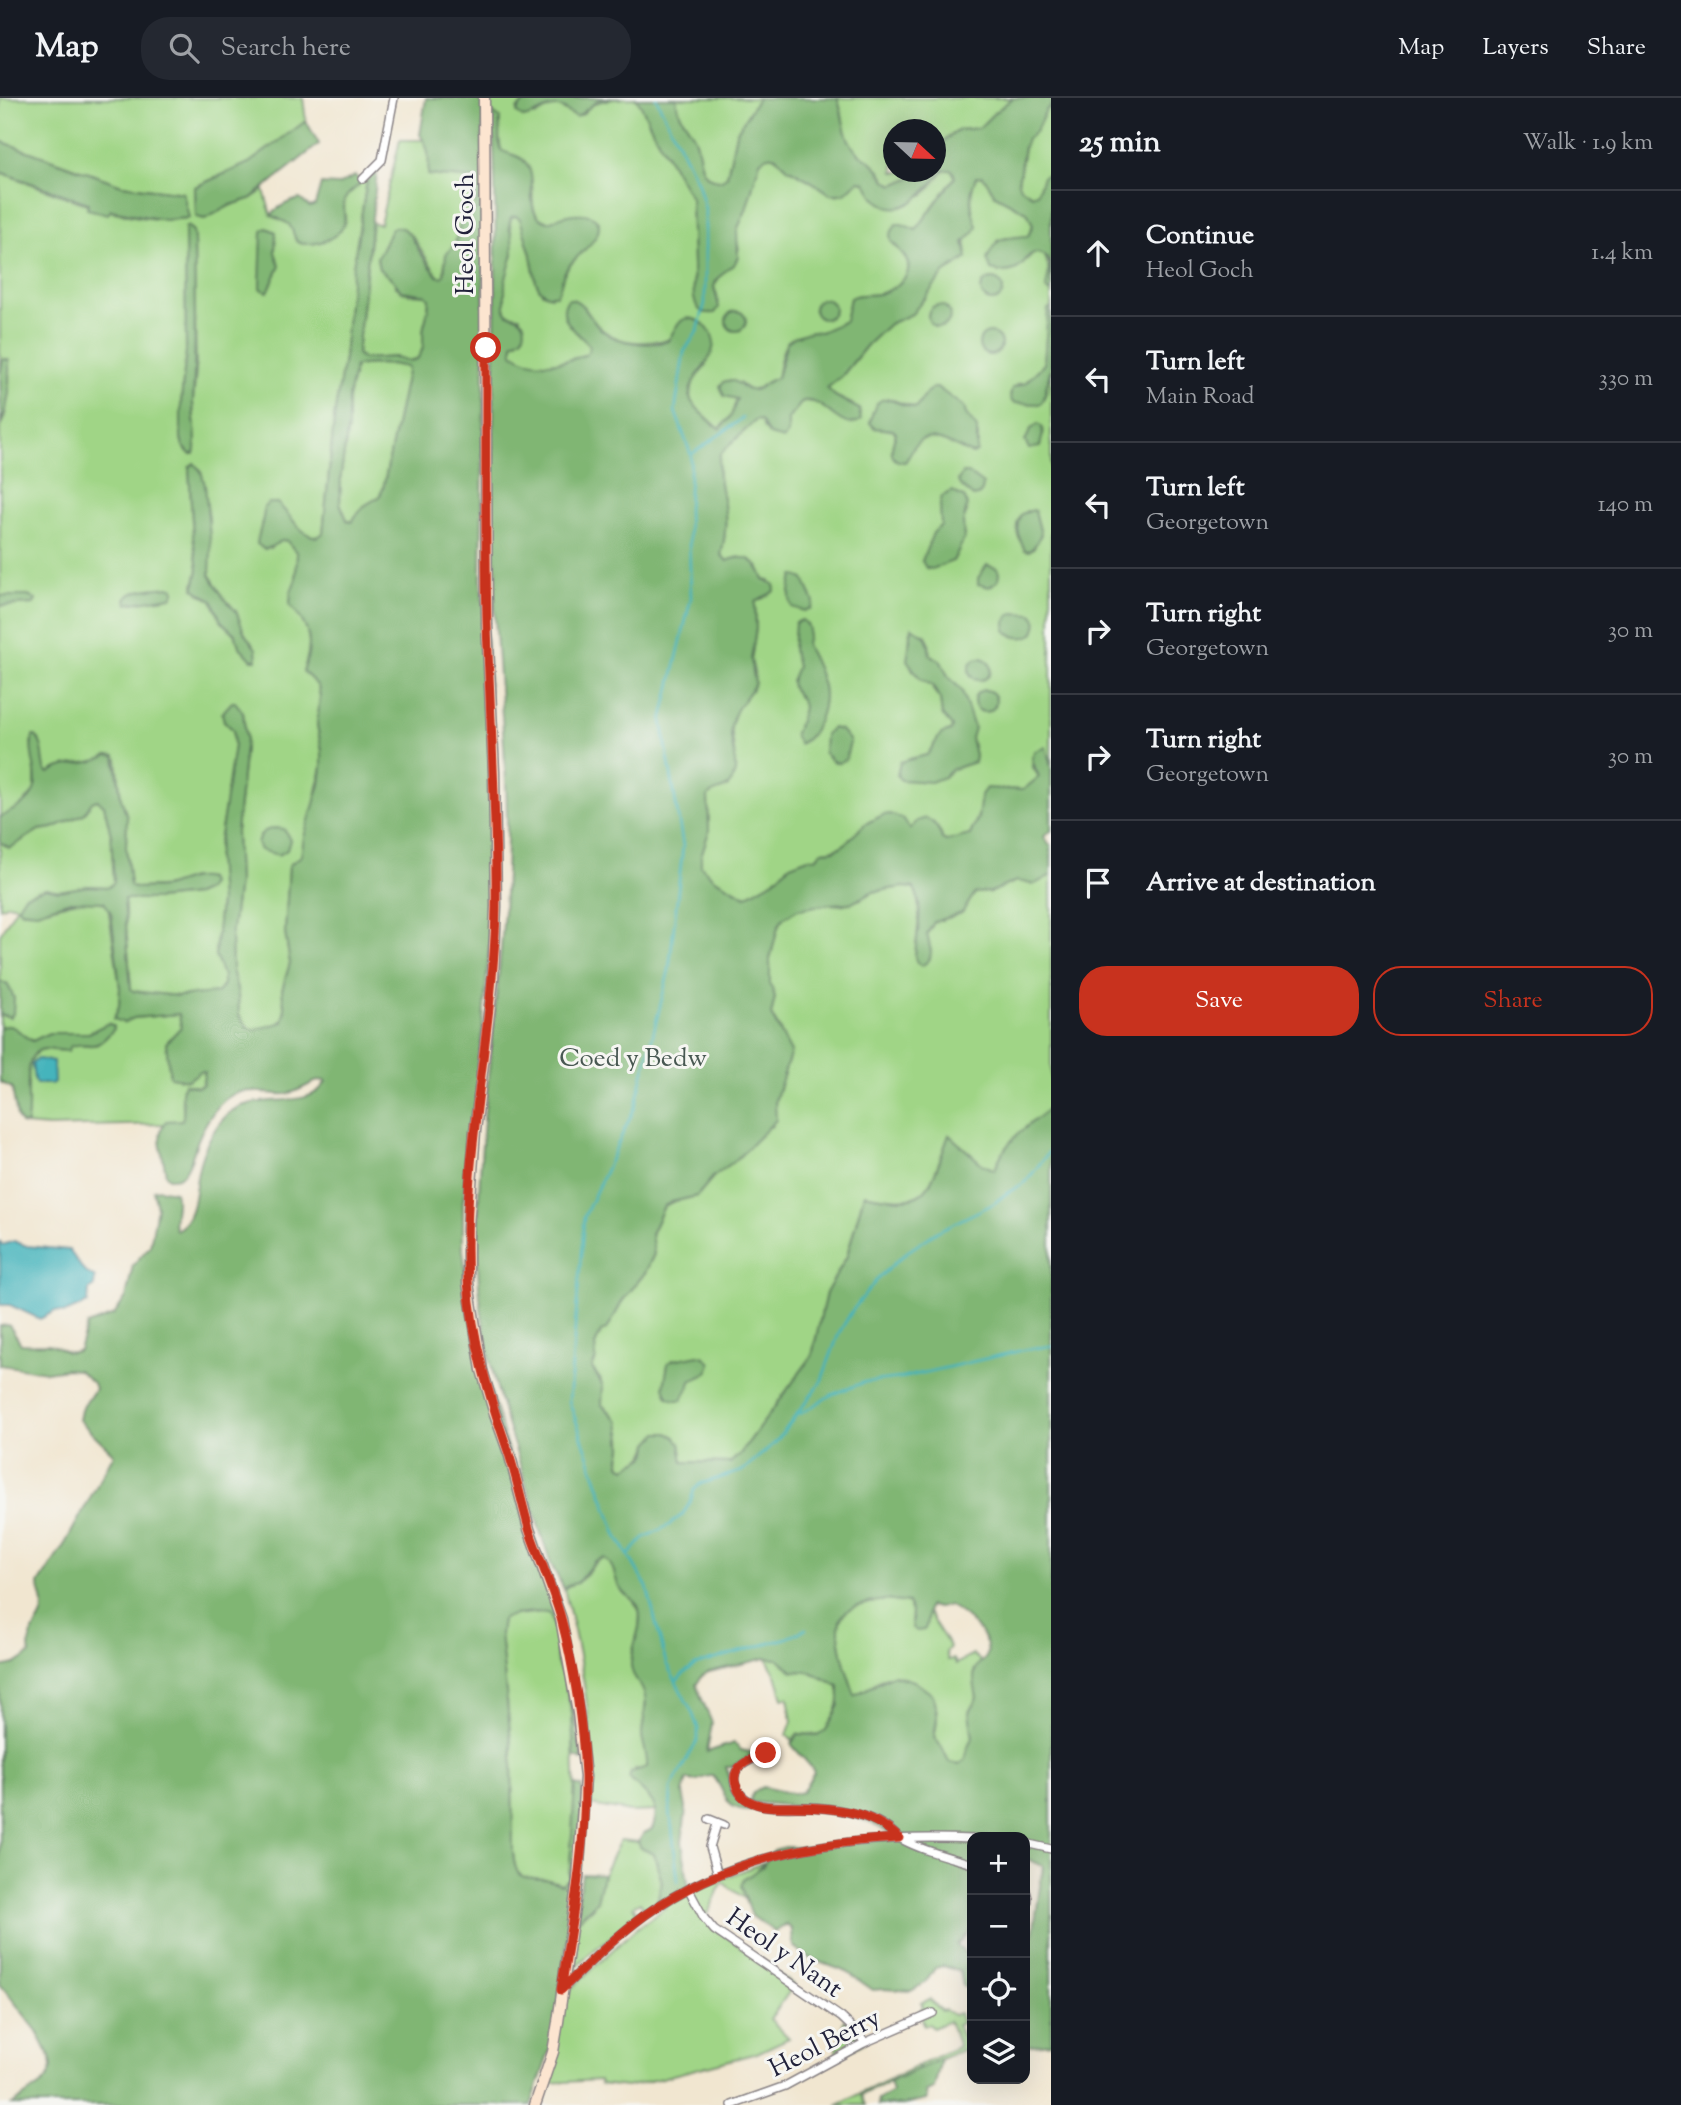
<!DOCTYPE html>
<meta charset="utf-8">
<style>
:root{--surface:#171b24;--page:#242831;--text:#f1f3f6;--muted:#9ea1a6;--line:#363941;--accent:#c8321e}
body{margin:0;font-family:"Sorts Mill Goudy",serif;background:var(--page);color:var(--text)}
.controls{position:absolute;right:21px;bottom:21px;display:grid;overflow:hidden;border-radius:14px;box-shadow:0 7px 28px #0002}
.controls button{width:63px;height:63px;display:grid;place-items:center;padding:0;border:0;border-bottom:2px solid var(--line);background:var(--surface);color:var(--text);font:35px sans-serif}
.compass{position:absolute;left:883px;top:21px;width:63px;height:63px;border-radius:50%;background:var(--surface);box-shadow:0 7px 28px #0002;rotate:112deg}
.stop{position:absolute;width:21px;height:21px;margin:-16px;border:5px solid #c8321e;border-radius:50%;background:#fff}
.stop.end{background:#c8321e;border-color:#fff;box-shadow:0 2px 7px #0008}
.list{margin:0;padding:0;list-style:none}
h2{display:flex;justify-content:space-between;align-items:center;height:91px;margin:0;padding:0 28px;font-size:30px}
h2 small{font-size:23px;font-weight:400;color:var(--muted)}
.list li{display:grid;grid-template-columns:46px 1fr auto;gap:21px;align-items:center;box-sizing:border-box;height:126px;padding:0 28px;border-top:2px solid var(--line)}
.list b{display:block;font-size:26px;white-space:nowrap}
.list p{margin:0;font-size:23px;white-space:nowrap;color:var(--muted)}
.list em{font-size:23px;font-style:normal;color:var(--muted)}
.actions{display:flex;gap:14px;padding:21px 28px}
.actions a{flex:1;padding:16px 0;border:2px solid var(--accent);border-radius:28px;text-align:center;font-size:24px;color:var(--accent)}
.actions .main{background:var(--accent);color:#fff}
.icon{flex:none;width:38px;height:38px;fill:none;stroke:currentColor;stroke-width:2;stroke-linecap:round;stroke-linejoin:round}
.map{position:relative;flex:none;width:1051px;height:2007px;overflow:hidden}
header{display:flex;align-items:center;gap:42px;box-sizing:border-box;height:98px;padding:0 35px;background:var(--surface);border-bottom:2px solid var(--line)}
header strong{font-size:33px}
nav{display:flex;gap:38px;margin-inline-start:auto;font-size:24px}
.search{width:490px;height:63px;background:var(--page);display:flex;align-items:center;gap:18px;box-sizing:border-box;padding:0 24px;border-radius:28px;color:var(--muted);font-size:26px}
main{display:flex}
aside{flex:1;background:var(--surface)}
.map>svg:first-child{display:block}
.green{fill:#a0d586;stroke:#617c60;stroke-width:2;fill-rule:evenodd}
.forest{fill:#80b673;stroke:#516c57;stroke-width:2;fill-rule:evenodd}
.water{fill:#44b4bc;stroke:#336b7c;stroke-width:2}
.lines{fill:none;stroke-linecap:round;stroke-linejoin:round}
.stream{stroke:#44b4bc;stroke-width:2.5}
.street-casing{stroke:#8a8486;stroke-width:10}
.secondary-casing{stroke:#8a8486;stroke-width:13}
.street{stroke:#fff;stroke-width:7}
.secondary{stroke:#fce5d0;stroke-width:10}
.route{stroke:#c8321e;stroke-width:9}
.labels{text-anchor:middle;stroke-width:6;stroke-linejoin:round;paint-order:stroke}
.street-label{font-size:26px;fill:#22223b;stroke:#f6f6f2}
.park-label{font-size:26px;fill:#485852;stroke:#f6f6f2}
</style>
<header>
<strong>Map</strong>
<div class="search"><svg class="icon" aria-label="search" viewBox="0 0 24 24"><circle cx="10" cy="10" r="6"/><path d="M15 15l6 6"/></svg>Search here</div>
<nav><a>Map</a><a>Layers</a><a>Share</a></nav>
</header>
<main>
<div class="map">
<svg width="1051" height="2007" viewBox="0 0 1051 2007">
<rect width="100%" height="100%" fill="#f6f6f2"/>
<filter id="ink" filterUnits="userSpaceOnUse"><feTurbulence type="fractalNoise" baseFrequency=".0143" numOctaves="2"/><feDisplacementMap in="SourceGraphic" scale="14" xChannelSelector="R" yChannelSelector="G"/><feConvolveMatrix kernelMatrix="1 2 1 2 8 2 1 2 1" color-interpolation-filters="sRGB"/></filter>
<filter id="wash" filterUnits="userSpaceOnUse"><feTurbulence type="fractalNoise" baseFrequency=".00686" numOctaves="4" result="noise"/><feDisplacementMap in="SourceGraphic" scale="28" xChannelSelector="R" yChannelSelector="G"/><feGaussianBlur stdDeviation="1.57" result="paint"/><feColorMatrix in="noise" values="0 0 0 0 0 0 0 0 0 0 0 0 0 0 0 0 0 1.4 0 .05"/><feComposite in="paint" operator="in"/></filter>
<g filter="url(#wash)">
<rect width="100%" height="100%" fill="#f1e6d0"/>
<!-- green -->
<path class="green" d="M0,0h303l3,23 -57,42 -54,24 1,30 8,2 27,-14 19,-6 14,-9 7,25c13,7 23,7 24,24l25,3c12,-6 27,-12 25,-28 -1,-6 -2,-12 1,-17 4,-8 12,-8 14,-17h7l-15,93 -8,85 -9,53 -12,122 -5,4 -13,-3 -28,-31 -12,12 -4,9 9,24 9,-7 8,-1 10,13 -1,26 -5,13 -1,13c20,21 24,39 13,66l15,15 2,10 -3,29 5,26v15l-9,46 -9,25v10l-3,10 -12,9 -4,67 5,30 -8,27 3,26 -5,7 -25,7 -6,-2 -10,-13 -1,-21 -6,-24 -1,-33 7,-54 -2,-51 10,-94 -3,-26 -19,9 9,8 1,16 -3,29 -13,72 2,56 -5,53 8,21v9l-6,8 -39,3 -46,-4 -1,-3 -7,-90h33l39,-4 11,-5 -17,-12c-16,11 -38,9 -56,10l-4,-3 -4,-38 1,-30 -6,-19 -4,-39 -9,-4 -9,6 -44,8 -6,4 -3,-1c-4,-11 -3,-22 -7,-33l-8,3 4,27v22l-15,16 -20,11v-212l33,-2 3,-4 -8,-4h-28v-170c8,-8 12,-57 7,-67h-4l-3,15v-202c56,21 129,55 189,46l-6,-25 -61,-8 -122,-44zM188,128l5,5 1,8 2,133 -3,29 3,45 -6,8 -7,-8 -2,-8v-36l5,-51 -1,-123zM189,370l12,3 8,47 1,57 13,22 6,6 16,31 11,15 -10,4 -7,-7 -4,-12 -14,-13 -9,-21 -14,-7 -4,-8 4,-16 -6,-46z
M495,0h56l-21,1 -13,10v4l18,3 16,-9h8l13,8h10c12,-17 32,-17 53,-17l5,5 13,28 38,67 3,100 9,15h12l2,-18 -3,-8c4,-10 18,-26 25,-38l-3,-11 1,-8 9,-20 14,-49 5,-5h8l17,13 30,16 10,9 7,1 21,-14 7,1 7,11 52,2 20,-25h8l3,7 -39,53 -25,11c5,5 11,11 15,18 10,17 -14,32 -28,35 -10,2 -19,-1 -28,4l-5,23c-6,4 -14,8 -20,10 -13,4 -32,0 -40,15 -5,9 -6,22 -8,32 -10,3 -16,11 -27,13l-11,-8 -8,14 6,2 -6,17 -11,13 -28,-25 -2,-8 4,-16 12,-14 -34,-31c-6,9 -10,5 -19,6 -29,5 -57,-7 -69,-35l2,35 4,5 -3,8c-23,9 -54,15 -75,-1l1,-10 5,-2 2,-25 -12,-2c-12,-18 5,-54 4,-76 0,-8 -4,-12 -1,-21l5,-1 4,2 11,37 5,27 6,11 9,3 13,-24 34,-40 1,-11 -37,-4 -14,5c-24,-7 -11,-31 -18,-48 -5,-14 -18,-17 -29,-24 -4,-17 1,-21 -9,-38l-7,2v-10z
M676,0h82l-22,35 -9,43 -4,4c-27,1 -21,-25 -28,-42 -7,-14 -18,-23 -19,-40z
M837,0h176l-18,14 -16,16 -20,2 -14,10 -9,13v-23h-42v42h24l-8,6 -16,7c-10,-4 -9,-9 -15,-16 -8,-8 -20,-13 -26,-22 -11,-15 -9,-33 -16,-49z
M1051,8v66l-8,5 -6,16 -5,2 -12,-8 -2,-4 6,-35 3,-9 9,-8 10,-21z
M400,42h24l5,13 47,26 1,31c-17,6 -16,19 -22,32 -7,15 -11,15 -11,33l-2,2 -4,-1 -26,-40 -23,-2 -12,24 2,11 15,11 2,7 13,7 17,1 3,3c0,14 -2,16 -5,28 -3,13 3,21 -7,33l-8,2 -13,-4 -33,2 -6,-5 15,-131 8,1z
M980,77l3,1 12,19 32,17 6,13 -5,11 -30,4 -11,19 11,13c8,0 17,-1 23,-6 9,-8 10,-17 23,-11 7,11 3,24 5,37l2,-1v16l-3,2 -4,55 -19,19 -8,1 6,19 22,-7 6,-29v400l-1,-7 -18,-3 1,11 6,9 -16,13 -26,-1 -17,22 -10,24 -24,7 -4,-3 -1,-6 -9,-12h-15l-7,8 -27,-14c-5,3 -11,5 -16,8 -20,13 -14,25 -45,28l-6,7 -13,2 -13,5 -16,15 -28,16 -33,-18 -12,-12v-10l8,-25 -1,-35 6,-5 8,-2 13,-31 -4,-31 5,-18 16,-20 3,-13 -4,-16 5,-32 -1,-25 3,-4 6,-1 6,-17 -6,-1 -6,-14 -19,-9 -12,4 -6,-6c4,-16 6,-33 3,-50 -3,-20 -8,-30 -4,-51l36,-34h5l3,9 24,4v-14l14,-18 16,1 14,12 20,-10 -17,-8 -8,-8 15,-12 25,-31 22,-21 23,-10 33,-42 17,-10 5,-9 -2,-14 9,-7c1,-23 -8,-29 2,-55zM938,290l40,46v11l-11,7c-12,-6 -37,-21 -49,-10 -5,4 -8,14 -13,19 -18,2 -13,-16 -9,-28l-3,-3 -18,-2 -5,-5 2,-8 15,-17 29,10 11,-16zM1026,413h9l6,23 -7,13 -5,4 -4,-1c-8,-14 -14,-28 1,-39zM967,414l-4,9 1,18 -11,22h-31l19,-36v-5zM910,533l15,3 4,7 1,14 10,5 8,16 14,15 6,23 4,8 -1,16 4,17 -1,7 -22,7 -8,8 -35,-18 18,-4 14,-21 10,-3 1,-5 -10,-11 -2,-16 -7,-9 -1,-5c-29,-13 -23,-29 -22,-54z
M391,266l16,3v5l-24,117 -4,8 -15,9 -13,16 -4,-2 -7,-17 1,-29 7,-48v-28l7,-31c7,-4 26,-2 36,-3z
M97,702l7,5 7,30 3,47 -5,5 -21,-1 -29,5 -13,-3 -21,7 -5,15c25,8 67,-23 88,-4l12,82 -1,18 -4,9 19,3 45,-4 2,13 -15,16 4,34 18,3 13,-9 4,1 -3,13 -4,2 -14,-3c-6,12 3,25 -2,37h-15l-3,3 -115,3 -23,-2c7,-18 -8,-73 18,-76 6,0 11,3 17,1 5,-1 10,-6 15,-6 9,0 14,3 22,0l5,-18 -14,7h-40l-16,8 -22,-15 -11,1v-13l4,2 10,-18 -6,-13 -8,-4v-47l17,-28 -9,-2 -8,4v-66l9,6 30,-18 14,-2 31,-14 7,-12z
M1051,777v232c-22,18 -48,34 -56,63l-13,-6 -33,-29c-22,58 -17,72 -85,59l-17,62 -21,37 -14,63 -72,98 -10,9 -47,-1 -3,-19h-31c-2,15 -11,17 -23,25l-5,-2c-2,-6 0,-10 1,-17 2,-18 -5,-34 -20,-44l-1,-25 -9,-12 4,-9 -1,-14 6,-13 7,-4 15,-28 22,-27 9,-19 -3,-20 13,-28 8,-4 25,-6 16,-19 24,-19 28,-29 7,-3c3,-11 1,-14 3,-22 9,-46 26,-43 -4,-89l4,-18 -5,-14v-24l8,-32 5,-9 15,-9 32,-5 11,1 20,-6 11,-7 37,-6 6,2 3,11 1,17 -4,41 19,-35 21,-6 11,-9 9,-14 16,-1 25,-11 19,3z
M604,1460l7,4 10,29 11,8 8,13 -1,16 -7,27 14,43 -4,38 6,22 -1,9 -5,3 -7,-1 -1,14 21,20 1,8 -26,1 -40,-7 -1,-51 3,-1c-4,-56 -14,-110 -28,-164 5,-5 9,-4 15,-8 11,-7 12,-19 25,-23z
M885,1502l23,3 4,9 -1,9 16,-10 23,36 -4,5 2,8 6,-1 2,5 17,-9 8,6 -7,10 3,27 -8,14 4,26c-9,8 -3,20 -14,26l-10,-2 -7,-15 -8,-9c7,-29 4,-39 -21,-55 -5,-4 -12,-8 -20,-8 -13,1 -26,16 -38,20 -6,-16 -24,-67 -12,-80 10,-11 29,-12 42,-15z
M543,1514l7,2 5,17 2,32 7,16 8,34 3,87 -6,79 -7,5c-6,-1 -12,-4 -18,-5 -24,-2 -28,1 -31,-26l-1,-101 -12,-119 2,-13 6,-4z
M766,1560l11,1 16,12 18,1 28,14c2,13 -3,35 -12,44 -7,7 -20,4 -29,4l-6,7 -5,-6 5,-14 -4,-24 -5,1 -7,-23z
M620,1742l18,2 3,6 13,6 8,28 -5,19 -12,8 -5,-7 -7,4 5,9 -50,40 -22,22 9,-54 18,-16 5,-11 5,-21z
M765,1764l-24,24 7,15 -26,-19 -12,27 -6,9 5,6 85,61 -24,34 19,19 -32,15 -130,34 -27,-3 -1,-4 -51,3 17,-89 68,-63 33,-24 -5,-2 62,-32 2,5z
M930,1901l11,12 4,-1 9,5 5,-2 3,10 -5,2 7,16 5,-2 3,12 -11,-1 -100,45 4,10h-29l123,-59 -10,-25 -16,7 -4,-4 -5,1 -4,-14 3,-4 -2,-4z
M844,1922l20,23 -29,16z"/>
<!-- forest -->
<path class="forest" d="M426,0h57l1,285 -3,197 7,82 5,242 -19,223 -11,74v49l12,90 83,275 24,145 -8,-4 -2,-43 -8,-34 -7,-16 -2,-32 -5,-17c-11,-4 -39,-1 -48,6l-2,13 12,119 1,101c3,27 7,24 31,26 6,1 12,4 18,5l7,-5 6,-94 7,2v34l-27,214 -24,70h-519l31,-22 6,-7 3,-9 -1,-8 -14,-28 -37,-47v-317l15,-3 15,-10c-5,-24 14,-30 13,-48 0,-7 -4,-14 -4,-22l27,-42 48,-88 -35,-34 2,-10 14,-21 -2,-6 -15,-13 -11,-1 -21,3 -46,-7v-39l9,-1 12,19c10,1 15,0 24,0 15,-1 19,14 34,6l8,-25 27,-10 12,-18 7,-32 17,-19 7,-39 -4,-17 6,-1 16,3c4,12 -3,25 0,37l2,1c19,-13 17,-40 21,-59 4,-21 15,-43 30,-57 25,-24 83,-1 98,-33 -12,-3 -27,12 -40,13 -17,2 -38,-8 -54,1 -18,10 -31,35 -37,53 -3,9 -5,18 -11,25 -5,5 -9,5 -15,5l-3,-3c-2,-17 -12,-41 0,-54l16,-1c5,-12 -4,-24 2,-36l14,3 4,-2 3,-13 -4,-1 -13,9 -18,-3 -4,-34 15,-16 -2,-13 -45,4 -10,5 -10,-4 5,-13 1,-18 -9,-75 -7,-11 -34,-1 -33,11 -17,-2 -2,-4 7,-11 21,-7 13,3 29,-5 21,1 5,-5 -3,-47 -7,-30 -7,-5 -5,2 -8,12 -31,14 -14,2 -29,18 -10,-6v-24c9,-7 20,-10 28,-18 18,-19 -2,-42 5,-64h3c10,11 5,23 10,35l3,2c17,-13 41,-6 59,-18l7,1 6,42 6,19 -1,30 4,38 4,3c9,-1 20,0 29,-1 16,-3 29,-13 45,-8l2,4 -3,7 -11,5 -39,4h-33l7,90 2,2 45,5 39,-3 6,-8v-9l-8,-21 5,-53 -3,-45 17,-112 -1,-15 -9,-9 -2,-8 10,-11h3l8,10 3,26 -10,94 2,51 -7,54 1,33 6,24 1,21 9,13 7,2 28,-8 2,-12 -3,-20 8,-27 -5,-30 4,-68 12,-9 3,-19 16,-53 2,-18v-15l-5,-26 3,-29 -2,-10 -15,-15c11,-27 7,-45 -13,-66l1,-13 5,-13 1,-26 -11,-13c-9,1 -13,8 -22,9l-7,-5c1,-12 8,-25 7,-37l5,-4h8c15,12 21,32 41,34l5,-4 12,-122 9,-53 8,-85 15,-93 10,-8 -20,182 6,5 32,-2 14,4 8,-2c10,-12 4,-20 7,-33 3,-12 5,-14 5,-28l-3,-3 -25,-4 -8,-11 -14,-11 -2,-11 15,-30c16,-5 21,13 28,24 5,8 12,16 17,24l5,1 2,-2 2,-21 9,-10 5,-20 4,-8 12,-6 -1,-31 -47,-4c1,-16 2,-27 -8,-40zM391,266l16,3v5l-24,117 -4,8 -15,9 -13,16 -4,-2 -7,-17 1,-29 7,-48v-28l7,-31c7,-4 26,-2 36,-3z
M551,0h71l-25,3 -20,16c-6,-2 -9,-6 -15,-9 -12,-5 -26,8 -38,10l-7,-5c3,-15 21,-13 34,-15z
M635,0h41c1,17 12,26 19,40 7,17 1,43 27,42l5,-4 9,-43 22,-35h79c7,16 5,34 16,49 5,8 15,11 22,18 8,7 7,16 19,20l16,-7 8,-6h18v-19l9,-13 14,-10 20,-2 16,-16 18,-14h38v8l-5,4 -10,21 -9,8 -3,8 -6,35 2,5 12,8 5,-2 6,-16 8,-5v119l-5,-1c0,-7 3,-15 4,-23 0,-10 -11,-18 -20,-12 -5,3 -3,4 -7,9 -8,9 -21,9 -32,6l-4,-11c11,-26 17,-20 41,-23l5,-11 -6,-13 -32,-17 -12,-19 -7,1c-8,20 -6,29 1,49l-3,6 -10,10 3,16 -22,14 -33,42 -23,10 -22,21 -25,31 -15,12 8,8 24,13 2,11c-21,15 -35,-23 -58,-19l-15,18v14l-4,6 -15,-4 -8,-14 -5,-1 -36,34c-4,21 1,31 4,51 3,17 1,34 -3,50l6,6c20,-8 30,-1 37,19l10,4 1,6c-6,7 -14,6 -20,13l1,25 -5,32 4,23c-7,15 -21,24 -24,43 -3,18 13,45 -3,60 -6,5 -14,4 -20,10l1,35 -8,25v10l12,12 33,18 28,-16 16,-15 18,-7h8l6,-7 13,-1 10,-6 20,-20 18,-9 7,-1 13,5 7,10 7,-8 9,-3c8,4 14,12 16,21l4,2 24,-6 8,-17 3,-23 5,-7 37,2 16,-13c-3,-10 -10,-15 -4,-26l11,-4 5,20v64l-5,3 -2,4 7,9v28l-16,9 -19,-3 -25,11 -16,1 -13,20 -28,9 -7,12 4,17 -1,8 -8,7 -5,-3 -2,-6c1,-21 10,-49 -1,-69l-12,-1 -30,5 -20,11 -22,1 -32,5 -15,9 -5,9 -8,32v24l5,14 -4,18 20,37 -16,49 1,19 -39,39 -24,18 -16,19 -25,6 -8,4 -13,28 3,20 -9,19 -22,27 -15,28 -7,4 -6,13 1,14 -4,9 11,18 -1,19 17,16 3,27 -3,14 2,4 5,2 18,-11 4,-5 1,-9 9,-10h10l8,4 4,6 3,19 47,1 10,-9 72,-98 14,-63 21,-37 17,-62c68,14 63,-1 85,-59l33,29 13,6c8,-29 34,-45 56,-63v936l-26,3v-95l8,-16 10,-69 -18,-8v-21h-53v91l-15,17 14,14 -6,9 7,7v12h-9l-3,-16 -17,-5 -8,2 -9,14 -15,9 -27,-2 -11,1 -26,-18 -38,-14 -16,-12 -1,-16 -5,-6 -12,8 -23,-16 -11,-30 3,-7 18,-12 11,-17 13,-3 22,1 89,-10c-34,-29 -104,-32 -147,-36l3,-9 10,-6 31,7 8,-2 12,-19 -2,-5 -21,-24 7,-10 19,1 9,-5 13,-25v-19l-28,-14 -18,-1 -16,-12 -11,-1 -57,14 -7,4 -6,9 16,38 -5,29 27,-9 7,7 10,2 1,3 -20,12h-6c5,19 8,31 25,40v3c-30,0 -23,-17 -38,-34 -11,-1 -14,8 -26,3l-4,14 3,15 -4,34 7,48 -28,15 -4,-4 5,-19 -8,-28 -13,-6 -3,-6 6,-9 8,-4c11,-28 -6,-32 -23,-51l2,-6 16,-5c1,-11 -4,-21 -5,-32 0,-13 6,-25 3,-38 -2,-13 -15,-20 -14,-34 1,-18 12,-36 8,-54 -3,-11 -13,-11 -18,-19 -8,-11 -4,-23 -17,-32l-9,3 -18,22 -9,2 -4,4 -13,-25c-13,-37 -23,-75 -35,-112 -20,-60 -37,-124 -38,-187 -3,-142 27,-283 29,-425 1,-91 -12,-181 -14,-272 -3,-152 8,-304 -1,-456l8,6 -1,22 2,10c8,5 20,5 25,13 14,17 -6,51 22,59 7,-2 13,-6 20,-7 21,-5 42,4 24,27 -8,10 -19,17 -26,28 -5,8 -4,18 -10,25h-9l-7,-5 -4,-8 -5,-27 -11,-36 -4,-3 -5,1 -2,10 3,10 1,17 -8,28v28l3,4c15,3 20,9 15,23l-10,6v10c20,16 52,10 74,1l3,-8c-11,-13 -36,-27 -22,-47 16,-1 22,22 35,32 16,13 47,15 65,10 4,-6 7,-15 12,-19 13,-12 35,8 34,22 -2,21 -26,33 -24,54 1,6 25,28 30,31l11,-13 6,-17 -13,-3 -4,-10 5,-5h9c28,19 18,4 43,-3l10,-36 7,-5 17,-6 10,1 24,-11 5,-23c9,-5 18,-2 28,-4 14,-3 38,-18 28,-35 -4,-7 -10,-13 -15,-18l-1,-6 6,-11h6l14,6 39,-53 -3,-7h-8c-15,17 -40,53 -67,30 -5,-4 -8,-13 -12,-18l-7,-1 -14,13h-14c-13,-10 -26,-17 -41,-25 -5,-3 -8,-9 -13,-12 -6,-3 -11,-1 -16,4l-14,49 -9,20 1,27 -4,8 -6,3 -12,13 -2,6 5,20 -4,6c-13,1 -18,-2 -21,-15l-3,-100 -38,-67 -13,-28zM885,1502l23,3 4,9v16l5,3 7,-1c6,-7 1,-16 5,-24l9,2 11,-3c13,8 46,33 37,52 -2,3 -6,5 -8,8 -7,10 -3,22 -1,33l-8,14 4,26c-9,8 -3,20 -14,26l-10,-2 -7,-15 -8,-9 3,-20 -4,-23 -19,-14 -21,-6 -38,20c-6,-16 -24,-67 -12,-80 10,-11 29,-12 42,-15z
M306,23l13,23 -69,55 -19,6 -26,14 -9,-2 -1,-30 54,-24z
M0,43l122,44 61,8 6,25 -24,2 -54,-10 -3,4 -21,-5 1,-6 -88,-31z
M355,78l4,3v6c-5,5 -12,8 -15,16 -2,7 2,15 0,22 -4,16 -33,25 -47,19 -10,-23 -3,-15 -26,-27 9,-10 17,-13 29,-16l10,8 5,-2 6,-21 17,1z
M187,128l6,5 1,8c1,54 2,108 -1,161 -1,18 6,38 1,54h-4l-7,-8 -2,-8v-36l5,-51 -1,-123z
M267,130l9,4 -1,20 5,14 -12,26 -8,-3v-5l2,-53z
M981 192a11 11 0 1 1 22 0a11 11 0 1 1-22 0Z
M814 211a10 10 0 1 1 20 0a10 10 0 1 1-20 0Z
M928 218a11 11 0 1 1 22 0a11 11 0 1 1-22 0Z
M1051,209v60l-8,34 -3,3 -27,-1 -3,-6 2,-9 13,-5 19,-19 4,-55z
M726 223a10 10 0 1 1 20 0a10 10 0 1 1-20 0Z
M979 246a11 11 0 1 1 22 0a11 11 0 1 1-22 0Z
M3,261l6,1v34l-8,32 -1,-52z
M933,290h5l26,19 2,7 11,14v24l-4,2c-13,-4 -41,-24 -55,-12 -5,4 -8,14 -13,20 -19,0 -13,-17 -9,-29l-3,-3 -18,-2 -5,-5c8,-40 22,-18 46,-15l11,-16z
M1038,326l4,3 1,6 -3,14 -11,2 -4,-8 6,-12z
M194,365l7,8 4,14 6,64 -1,26 13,22 13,14 9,23 11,15 1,11h-5l-13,-14 -4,-12 -14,-13 -9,-21 -18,-11 4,-20 -5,-32 -4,-69z
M963,375h5l15,11c0,7 -2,12 -10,13l-14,-13 -1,-4z
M952,393l13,7 2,7 -4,19 1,15 -11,22 -21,8 -6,-1 -4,-7 11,-28 8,-8 -1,-22 2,-7z
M1033,412l2,1 6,23 -7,13 -5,4 -4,-1c-7,-14 -11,-21 -4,-36z
M987,467l10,3 2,5 -1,8 -9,6 -11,-3v-6z
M794,477l10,4 10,23 -2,6 -8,3 -12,-4c-4,-9 -2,-23 2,-32z
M168,489l6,1v5l-3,4 -43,7 -2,-5c7,-11 29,-10 42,-12z
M0,498h28l8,4 -2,4 -34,2z
M1013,515l19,1c7,7 5,12 1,20 -10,6 -21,4 -28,-4l2,-12z
M802,522c12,8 5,14 4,25 7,13 14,27 17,41 4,19 -6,50 -24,58l-5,-9 6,-14 3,-14 -2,-7 -9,-12 -1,-7 6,-14 -4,-17 2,-27z
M912,529c17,11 15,9 18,28l10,5 8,16 14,15 12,37 -3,10 4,17 -1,7 -21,7 -9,8 -13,5 -30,-2 -4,-4 3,-14 27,-7 14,-21 10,-3 1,-5 -10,-11 -2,-16 -8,-14 -12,-6 -13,-19z
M969 571a11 11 0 1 1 22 0a11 11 0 1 1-22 0Z
M974 603a11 11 0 1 1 22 0a11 11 0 1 1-22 0Z
M832,630l9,2 9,11 -4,18 -7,4 -7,-2 -8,-8 1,-19z
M275,730l9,1 6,11 -3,10 -9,5 -18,-5 -3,-6c3,-11 7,-14 18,-16z
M0,883l8,4 6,13 -1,16 -3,3 -10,-3z
M108,925l6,3v3c-23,26 -18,11 -43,17l-3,5c-9,0 -20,-4 -28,-1 -21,9 -7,57 -14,75l-5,-1 -4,-7 -5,-29 -12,-6v-55c17,-5 20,9 33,14l16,-8h40z
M698,1257l7,2 6,6c-2,11 -10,14 -19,17l-10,20h-7l-7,-3 -4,-10 4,-24 5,-3z
M582,1776l21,1 -6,26 -22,22z
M941,1961l-7,30 -8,3 1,8 -24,5h-26l1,-5 14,-8 -3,-10z"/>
<!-- water -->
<path class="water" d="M37,961l16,2 1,21 -3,2h-15l-2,-4 -2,-16z
M0,1143l2,4 12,-4 13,5 42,4 15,21 11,7 -1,8 -5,4 -1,13 -23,10 -10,-2 -15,8 -30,-14h-10z"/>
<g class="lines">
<!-- stream -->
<path class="stream" d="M656,0l42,85 7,26v94l-7,27 -14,22 -9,59 16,44 -3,55 3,88 -29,123 21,125 -14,124 -34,137 -51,110 -15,184 48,135 30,51 19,76 26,49 6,16v11l-27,49 -1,23 8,70
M692,356l51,-36
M800,1316l31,-19 34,-13 36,-4 127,-29 23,-3
M629,1457l15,-17 25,-13 13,-10 8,-12 4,-13 6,-6 42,-13 34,-29 45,-60 18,-49 13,-22 27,-34 28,-25 31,-21 55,-27 14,-11 19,-11 25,-33
M676,1584l8,-9 11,-8 92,-27 19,-9"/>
</g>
</g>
<g filter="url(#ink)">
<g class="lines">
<defs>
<path id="street" d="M363,81l19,-19 12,-62
M766,1655c-13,6 -36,13 -31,31 10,30 53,22 77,23 16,1 32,3 48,8 10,3 20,7 29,14 4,3 7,7 12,10 22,12 48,18 71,25
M709,1721l15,6
M717,1726l-7,23 8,28
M1025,1745l26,6
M1025,1789l3,11 -3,26
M689,1792l15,28 10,12 127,87 19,18 4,8
M561,1892c27,-26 54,-53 84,-75 95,-68 214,-81 327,-76
M732,2007l53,-19 79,-43 69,-30"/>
<path id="secondary" d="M484,0l3,527 7,147 2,134 -3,74 -18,151 -7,96v56l14,87 12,41 16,45 19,73 32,90 17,94 7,64 -7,102 -20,143 -5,30 -18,53"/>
</defs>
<!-- street casing -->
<use href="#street" class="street-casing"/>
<!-- secondary casing -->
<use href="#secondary" class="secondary-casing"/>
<!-- street -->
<use href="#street" class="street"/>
<!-- secondary -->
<use href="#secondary" class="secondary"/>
</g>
</g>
<g class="lines" filter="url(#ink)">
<!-- route -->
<path class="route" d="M486,250c0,92 -1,184 1,276 3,94 10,188 9,283 -2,125 -35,249 -28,374 4,59 21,115 40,170 9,27 14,54 22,81 10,29 23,57 31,86 13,48 22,108 24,157 1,72 -13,145 -24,215 27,-26 54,-53 84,-75 74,-53 165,-73 254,-77 -29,-28 -68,-31 -107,-31 -14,0 -30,1 -43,-6 -7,-3 -11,-10 -13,-16 -7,-19 17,-27 30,-32"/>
</g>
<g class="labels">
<!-- street labels -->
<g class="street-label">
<text transform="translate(464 136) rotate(-90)" y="9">Heol Goch</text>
<text transform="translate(785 1854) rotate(35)" y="9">Heol y Nant</text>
<text transform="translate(824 1944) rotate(-27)" y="9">Heol Berry</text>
</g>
<!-- park labels -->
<g class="park-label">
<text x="633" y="968">Coed y Bedw</text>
</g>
</g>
</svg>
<div class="controls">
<button>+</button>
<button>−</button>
<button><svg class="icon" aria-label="locate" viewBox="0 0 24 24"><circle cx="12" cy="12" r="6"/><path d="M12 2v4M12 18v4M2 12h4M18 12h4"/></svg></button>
<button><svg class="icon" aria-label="layers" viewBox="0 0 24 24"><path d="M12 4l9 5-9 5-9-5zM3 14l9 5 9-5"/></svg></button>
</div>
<svg class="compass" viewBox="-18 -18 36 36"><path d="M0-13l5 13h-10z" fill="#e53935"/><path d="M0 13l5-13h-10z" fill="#9ea1a6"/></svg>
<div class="stop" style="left:486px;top:250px"></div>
<div class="stop end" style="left:766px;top:1655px"></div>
</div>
<aside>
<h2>25 min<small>Walk · 1.9 km</small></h2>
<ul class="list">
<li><svg class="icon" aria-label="ahead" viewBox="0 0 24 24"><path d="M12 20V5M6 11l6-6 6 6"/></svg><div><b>Continue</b><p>Heol Goch</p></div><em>1.4 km</em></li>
<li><svg class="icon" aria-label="left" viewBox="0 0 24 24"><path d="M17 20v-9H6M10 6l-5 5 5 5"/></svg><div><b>Turn left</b><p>Main Road</p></div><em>330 m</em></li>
<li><svg class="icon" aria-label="left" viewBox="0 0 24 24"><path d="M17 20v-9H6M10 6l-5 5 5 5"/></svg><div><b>Turn left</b><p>Georgetown</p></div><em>140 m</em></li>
<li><svg class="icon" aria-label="right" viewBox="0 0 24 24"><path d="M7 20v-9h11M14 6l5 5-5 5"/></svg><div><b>Turn right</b><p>Georgetown</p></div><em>30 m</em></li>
<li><svg class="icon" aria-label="right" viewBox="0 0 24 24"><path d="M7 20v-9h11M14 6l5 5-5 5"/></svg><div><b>Turn right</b><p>Georgetown</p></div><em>30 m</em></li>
<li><svg class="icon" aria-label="arrive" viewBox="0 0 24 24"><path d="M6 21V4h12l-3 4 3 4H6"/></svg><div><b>Arrive at destination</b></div></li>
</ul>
<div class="actions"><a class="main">Save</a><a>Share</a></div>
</aside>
</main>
